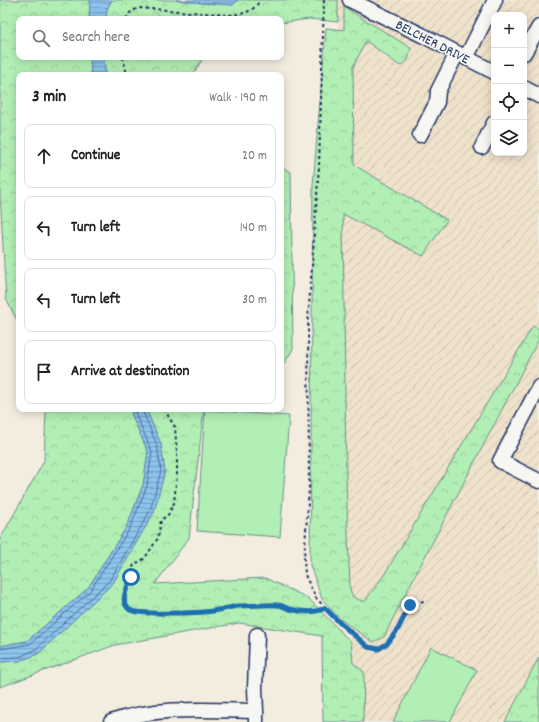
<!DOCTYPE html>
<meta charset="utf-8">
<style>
:root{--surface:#fff;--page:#f6f6f6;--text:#222;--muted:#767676;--line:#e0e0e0}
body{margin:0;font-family:Dekko,sans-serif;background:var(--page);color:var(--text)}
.controls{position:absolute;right:12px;top:12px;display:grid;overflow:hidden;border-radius:8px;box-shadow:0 2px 10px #0003}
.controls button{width:36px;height:36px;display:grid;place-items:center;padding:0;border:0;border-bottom:1px solid var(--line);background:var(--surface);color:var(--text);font:20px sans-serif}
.stop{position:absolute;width:12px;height:12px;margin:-9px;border:3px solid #1f6fb2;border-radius:50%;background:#fff}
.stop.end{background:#1f6fb2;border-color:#fff;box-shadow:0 1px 4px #0008}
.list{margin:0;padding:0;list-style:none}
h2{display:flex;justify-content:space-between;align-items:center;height:52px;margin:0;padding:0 16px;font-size:17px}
h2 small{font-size:13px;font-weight:400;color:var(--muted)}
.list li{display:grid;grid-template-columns:26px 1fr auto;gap:12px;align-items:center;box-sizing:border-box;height:64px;margin:0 8px 8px;padding:0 8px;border:1px solid var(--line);border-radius:8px}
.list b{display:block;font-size:15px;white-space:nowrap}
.list em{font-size:13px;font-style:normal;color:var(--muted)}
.icon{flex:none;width:22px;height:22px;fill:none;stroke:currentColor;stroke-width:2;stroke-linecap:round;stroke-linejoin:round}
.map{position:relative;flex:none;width:539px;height:722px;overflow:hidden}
.search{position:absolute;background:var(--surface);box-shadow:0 2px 10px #0003;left:16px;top:16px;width:268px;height:44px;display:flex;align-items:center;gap:10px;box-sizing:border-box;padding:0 14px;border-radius:8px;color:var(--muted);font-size:15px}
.panel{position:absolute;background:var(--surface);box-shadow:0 2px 10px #0003;left:16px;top:72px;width:268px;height:340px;border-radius:8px}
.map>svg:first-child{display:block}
.industrial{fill:url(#industrial-furrows);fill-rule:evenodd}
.grass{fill:#b2efb4;stroke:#668f89}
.forest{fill:url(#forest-crowns);stroke:#668f89}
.water{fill:url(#water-rules);stroke:#5f88b3}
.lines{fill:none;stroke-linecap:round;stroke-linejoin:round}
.shore{stroke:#496b97;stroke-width:1}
.minor-casing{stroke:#1b2f5e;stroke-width:17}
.path{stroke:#1b2f5e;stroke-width:2;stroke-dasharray:3 3;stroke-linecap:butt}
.minor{stroke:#f6f6f2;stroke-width:14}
.route{stroke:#1f6fb2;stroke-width:5}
.labels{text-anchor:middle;stroke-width:3;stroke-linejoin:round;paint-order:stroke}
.street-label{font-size:14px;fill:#1b2f5e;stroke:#f6f6f2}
</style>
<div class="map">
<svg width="539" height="722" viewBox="0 0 539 722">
<defs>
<pattern id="industrial-furrows" width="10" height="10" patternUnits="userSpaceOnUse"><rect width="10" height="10" fill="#efe2cb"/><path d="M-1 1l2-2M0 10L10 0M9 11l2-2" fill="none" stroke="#ccc2b1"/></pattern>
<pattern id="forest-crowns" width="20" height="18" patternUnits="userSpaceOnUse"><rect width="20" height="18" fill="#b2efb4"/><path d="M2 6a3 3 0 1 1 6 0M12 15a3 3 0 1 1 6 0" fill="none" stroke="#98cd9d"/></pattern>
<pattern id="water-rules" width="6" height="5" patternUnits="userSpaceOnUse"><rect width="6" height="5" fill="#8dc4ec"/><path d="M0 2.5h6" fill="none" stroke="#72a0c2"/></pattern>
</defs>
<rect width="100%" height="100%" fill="#f3ede0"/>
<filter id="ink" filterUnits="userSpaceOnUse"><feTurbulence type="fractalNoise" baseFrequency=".025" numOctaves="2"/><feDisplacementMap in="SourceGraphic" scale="8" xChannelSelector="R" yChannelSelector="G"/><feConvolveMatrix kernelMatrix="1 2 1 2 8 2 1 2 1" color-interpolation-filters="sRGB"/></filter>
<g filter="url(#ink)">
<!-- industrial -->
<path class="industrial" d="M338,0h201v722h-187l-1,-80 -10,-43zM494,15h30v138h-30z"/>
<!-- grass -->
<path class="grass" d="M205,410l84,6 -9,121 -83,-6z
M431,647l46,23 -27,52h-57z"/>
<!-- forest -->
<path class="forest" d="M0,0h90l-1,19h-70v38h71l1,18h-72v249l-13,-25 -6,-105z
M112,0h64l27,3 30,2 5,-5h100v22l-29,-3 -28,4v-4h-175l1,-10z
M344,7l67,41 -3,12 -8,6 -34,-25 -13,26 1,98 93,55 -24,36 -80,-42 3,265 4,110 3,8 11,5 20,-27 149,-249 6,3v10l-142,271 -13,27 -11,5 -33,-23 -18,-20 -12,-34 3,-380 13,-157 18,2z
M104,57h101l-2,1 -10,17h-86l-2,-5z
M281,167l10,5 2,177 -12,19z
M46,409h85l1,7 16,36 -5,33 -16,41 -39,62 -61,53 -27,5v-107l44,-78z
M146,409h58l-15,129 -34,46 110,-6 43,20 43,44 2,21 11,9 -1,50h-40l-1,-86 -83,-13 -124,22 -115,42v-25l19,-1 19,-7 75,-71 41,-71 7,-68z
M539,657v65h-34z"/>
<!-- water -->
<path class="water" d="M90,0h22l-5,9 -1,10h-17z
M176,0h62l-5,5 -30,-2z
M90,57h14l1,13 2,5h-16z
M131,409h15l15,35 4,27 -11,41 -41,71 -75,71 -19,7 -19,1v-16l27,-5 61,-53 39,-62 16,-41 5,-33 -16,-36z"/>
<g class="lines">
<!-- shore -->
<path class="shore" d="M0,649l30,-5 60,-53 40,-63 17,-42 5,-34 -16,-37 -1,-6
M0,658l19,-1 16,-7 75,-70 40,-69 11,-40 -4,-26 -14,-33v-3"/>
<defs>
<path id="minor" d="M350,0l72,35 72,37
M524,53l15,-26
M466,58l29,-58
M524,88l15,8
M420,135l17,-33 1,-11 19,-38
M482,147l12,-24
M539,387l-39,74 39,20
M256,711l-1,-23 2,-53
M111,722c45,-16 98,-12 145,-11v11"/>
</defs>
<!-- minor casing -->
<use href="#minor" class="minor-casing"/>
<!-- path -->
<path class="path" d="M324,0l-5,167 -11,153 1,169 -5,70 1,16 11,23 23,24 29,25 10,2 9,-5 11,-15 12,-24 17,-5
M126,19c3,-7 7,-9 14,-11l89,7c13,-1 24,-2 31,-15
M123,57l4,18
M165,409l2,5 8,13 2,27v20l-3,29 -6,12 -7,5 -3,18 -13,20 -11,7 -3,7v5l-3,10 -3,5 -1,8 3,6 4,5 18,3 61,-2 27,-6 43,-1 9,4 13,2h17l6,-3"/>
<!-- minor -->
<use href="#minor" class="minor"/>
</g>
</g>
<g class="lines" filter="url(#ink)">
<!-- route -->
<path class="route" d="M131,577c-3,11 -13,24 -1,33 8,5 71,3 82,1 9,-1 18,-4 27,-5 13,0 27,-2 39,-1 4,0 8,3 12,4 11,3 25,4 35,-1l14,14 29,25 10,2 9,-5 11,-15 12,-24"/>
</g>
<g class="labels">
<!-- street labels -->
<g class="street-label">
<text transform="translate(433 41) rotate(27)" y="5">BELCHER DRIVE</text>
</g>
</g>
</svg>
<div class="controls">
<button>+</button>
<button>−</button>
<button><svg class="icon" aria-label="locate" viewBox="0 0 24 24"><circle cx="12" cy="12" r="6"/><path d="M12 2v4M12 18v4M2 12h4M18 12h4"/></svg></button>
<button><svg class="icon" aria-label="layers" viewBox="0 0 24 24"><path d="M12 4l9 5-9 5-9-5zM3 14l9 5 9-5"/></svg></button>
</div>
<div class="stop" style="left:131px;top:577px"></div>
<div class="stop end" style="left:410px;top:605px"></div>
<div class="search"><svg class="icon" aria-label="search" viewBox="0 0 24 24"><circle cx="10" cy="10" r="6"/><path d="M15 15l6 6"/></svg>Search here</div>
<section class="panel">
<h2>3 min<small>Walk · 190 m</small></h2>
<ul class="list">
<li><svg class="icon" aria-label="ahead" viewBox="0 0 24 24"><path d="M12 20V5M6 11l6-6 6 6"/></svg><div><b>Continue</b></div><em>20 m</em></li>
<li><svg class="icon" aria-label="left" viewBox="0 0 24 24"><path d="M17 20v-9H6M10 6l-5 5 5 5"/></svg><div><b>Turn left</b></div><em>140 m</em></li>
<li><svg class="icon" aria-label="left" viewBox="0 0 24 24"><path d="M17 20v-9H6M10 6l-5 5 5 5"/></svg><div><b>Turn left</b></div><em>30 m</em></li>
<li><svg class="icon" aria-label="arrive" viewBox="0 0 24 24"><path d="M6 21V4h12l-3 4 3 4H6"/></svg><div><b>Arrive at destination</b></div></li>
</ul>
</section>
</div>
